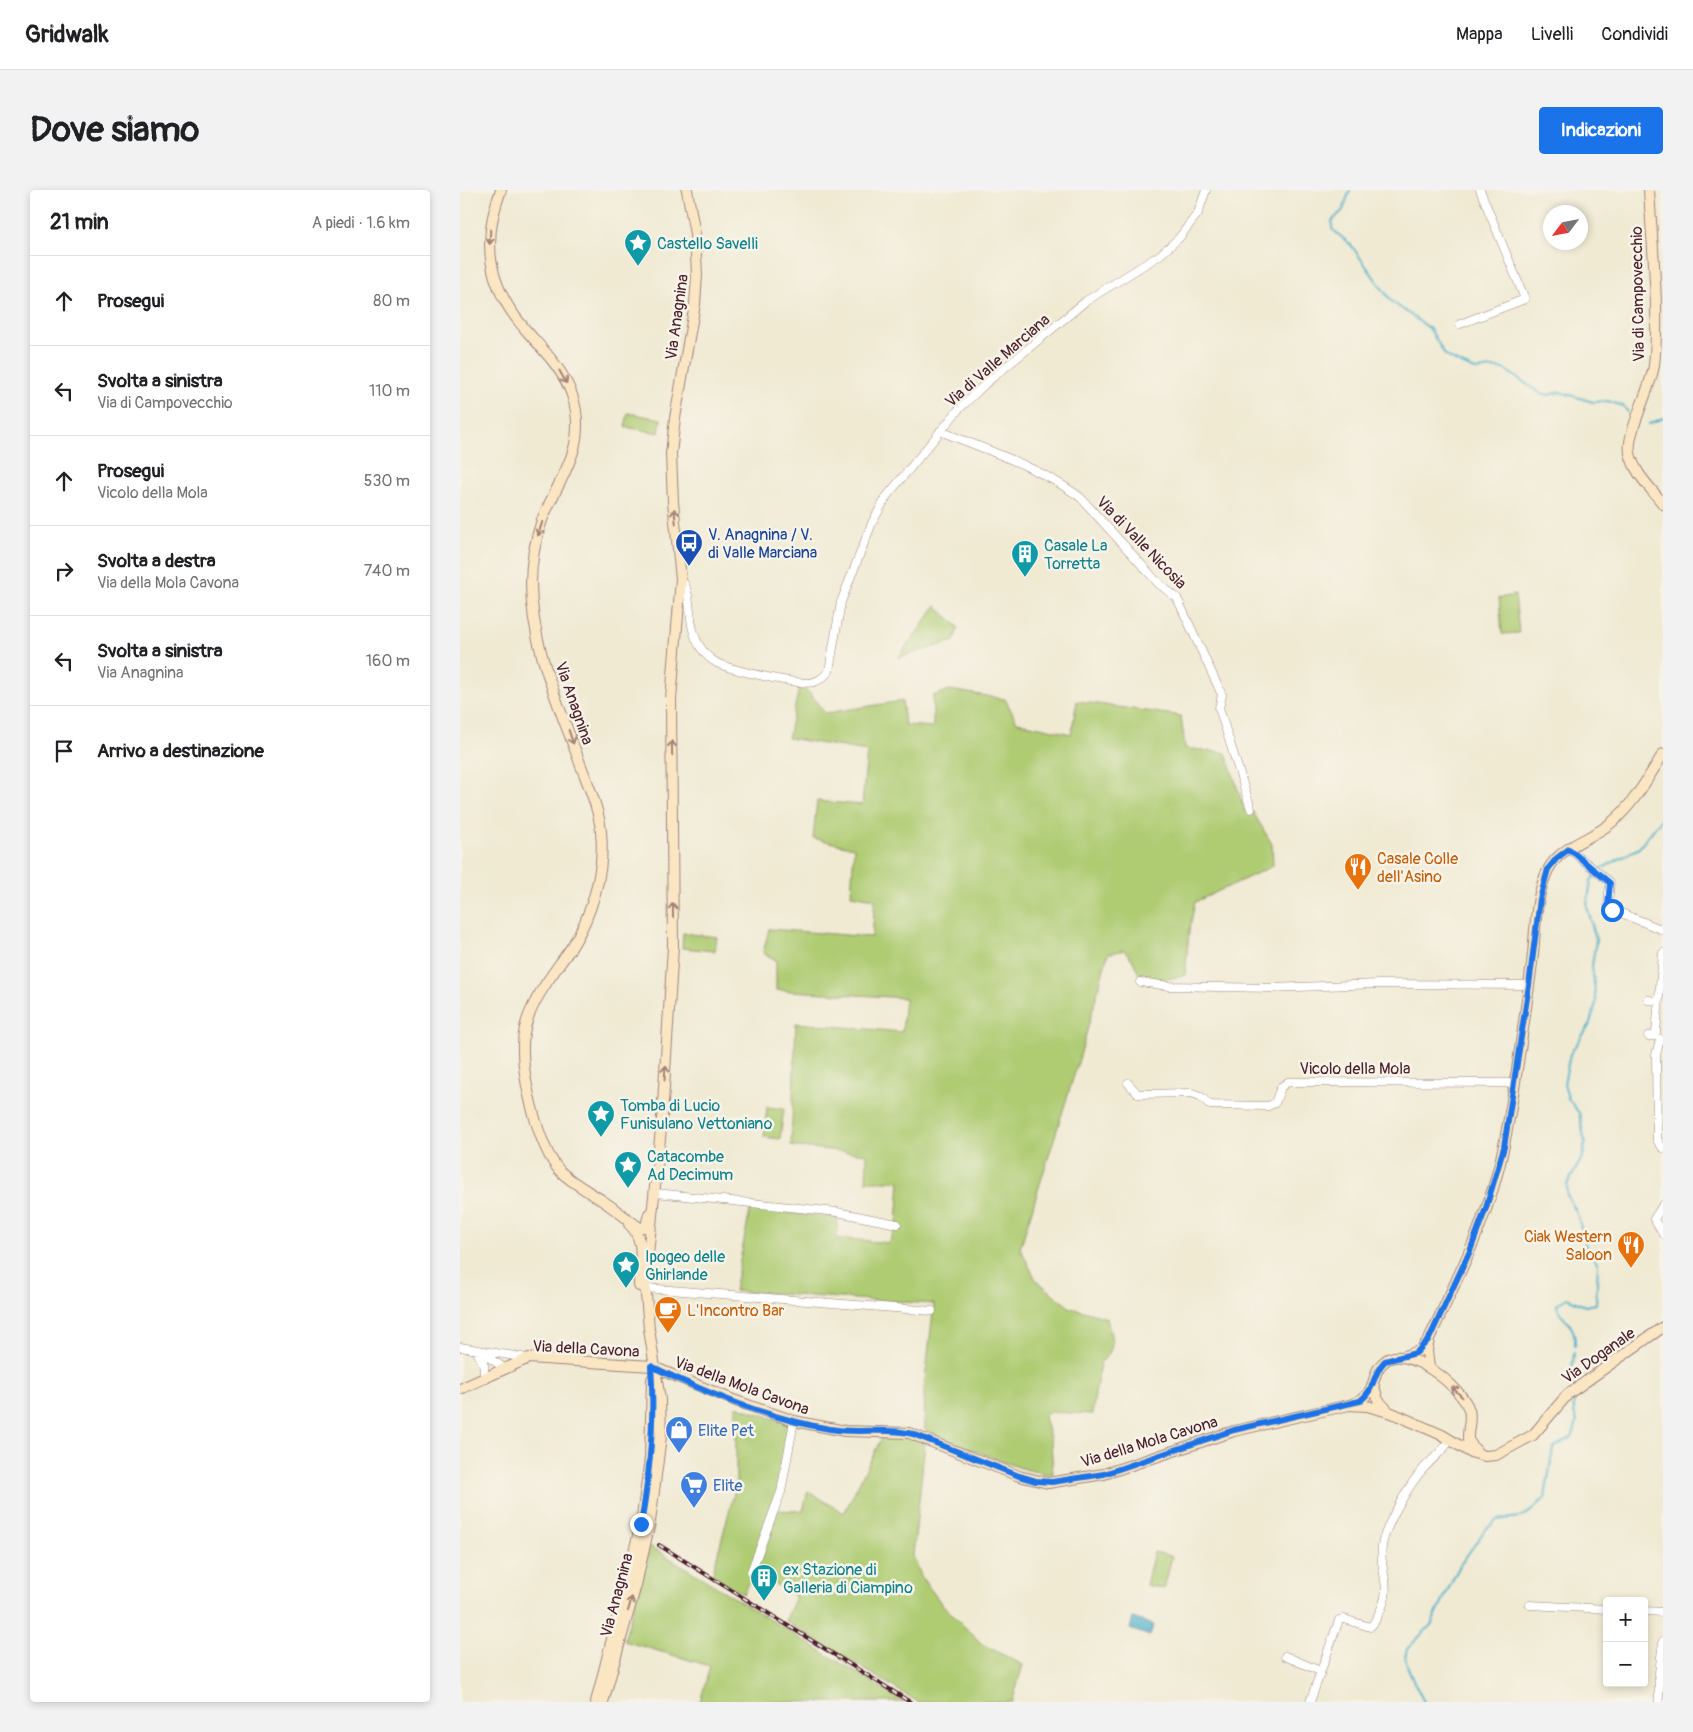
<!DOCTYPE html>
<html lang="it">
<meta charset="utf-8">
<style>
:root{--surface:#fff;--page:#f2f2f2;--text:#202124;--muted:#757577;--line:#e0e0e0;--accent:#1a73e8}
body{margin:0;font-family:Pangolin,sans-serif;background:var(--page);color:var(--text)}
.controls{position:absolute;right:15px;bottom:15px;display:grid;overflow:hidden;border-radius:5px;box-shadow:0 2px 8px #0003}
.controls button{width:45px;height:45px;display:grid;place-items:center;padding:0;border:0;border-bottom:1px solid var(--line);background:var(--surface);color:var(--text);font:25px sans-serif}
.compass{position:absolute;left:1083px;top:15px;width:45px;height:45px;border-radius:50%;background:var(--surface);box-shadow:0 2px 8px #0003;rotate:238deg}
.stop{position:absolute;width:15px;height:15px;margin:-11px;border:4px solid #1a73e8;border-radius:50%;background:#fff}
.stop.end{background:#1a73e8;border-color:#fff;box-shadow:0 1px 5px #0008}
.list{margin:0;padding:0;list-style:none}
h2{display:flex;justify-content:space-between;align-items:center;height:65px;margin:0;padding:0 20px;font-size:21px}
h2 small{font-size:16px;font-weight:400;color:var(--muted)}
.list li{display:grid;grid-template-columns:32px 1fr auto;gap:15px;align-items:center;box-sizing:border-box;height:90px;padding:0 20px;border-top:1px solid var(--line)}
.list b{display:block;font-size:19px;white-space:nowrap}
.list p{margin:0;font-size:16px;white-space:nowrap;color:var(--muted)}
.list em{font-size:16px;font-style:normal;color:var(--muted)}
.icon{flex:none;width:28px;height:28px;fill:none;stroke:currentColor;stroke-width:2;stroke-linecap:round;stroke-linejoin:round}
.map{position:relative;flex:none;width:1203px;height:1512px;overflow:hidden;border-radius:5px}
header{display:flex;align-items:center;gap:30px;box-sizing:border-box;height:70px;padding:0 25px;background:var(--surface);border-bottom:1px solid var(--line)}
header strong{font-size:24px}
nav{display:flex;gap:28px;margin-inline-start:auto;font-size:18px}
.intro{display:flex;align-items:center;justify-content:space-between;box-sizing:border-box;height:120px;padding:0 30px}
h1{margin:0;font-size:35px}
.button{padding:12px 22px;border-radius:5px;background:var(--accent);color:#fff;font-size:18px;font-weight:700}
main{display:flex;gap:30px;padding:0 30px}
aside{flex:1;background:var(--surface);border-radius:5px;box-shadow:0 2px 8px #0003}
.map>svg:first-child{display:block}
.green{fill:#afcc73;stroke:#7c764f}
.water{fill:#4cb0cb;stroke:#4b687b}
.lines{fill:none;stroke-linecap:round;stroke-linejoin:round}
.stream{stroke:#4cb0cb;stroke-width:2}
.street-casing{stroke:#9d847f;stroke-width:9}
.secondary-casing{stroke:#9d847f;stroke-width:12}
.street{stroke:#fff;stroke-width:8}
.secondary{stroke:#fbe6c4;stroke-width:10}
.rail-casing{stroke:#4a1f2b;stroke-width:4}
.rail{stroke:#f7f3e8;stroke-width:2;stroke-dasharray:5.5;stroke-linecap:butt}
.oneway{stroke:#a28278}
.route{stroke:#1a73e8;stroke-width:6}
.labels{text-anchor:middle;stroke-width:5;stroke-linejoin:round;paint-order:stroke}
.culture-label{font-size:16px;fill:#0d838f;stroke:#f7f3e8;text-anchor:start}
.street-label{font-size:16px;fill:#4a1f2b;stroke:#f7f3e8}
.transit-label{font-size:16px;fill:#164399;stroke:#f7f3e8;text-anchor:start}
.food-label{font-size:16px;fill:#c56008;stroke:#f7f3e8;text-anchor:start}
.shop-label{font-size:16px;fill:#366cbe;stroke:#f7f3e8;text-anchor:start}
</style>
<header>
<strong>Gridwalk</strong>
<nav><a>Mappa</a><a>Livelli</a><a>Condividi</a></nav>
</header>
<div class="intro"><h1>Dove siamo</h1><a class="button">Indicazioni</a></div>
<main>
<aside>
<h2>21 min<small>A piedi · 1.6 km</small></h2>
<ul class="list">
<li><svg class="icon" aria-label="ahead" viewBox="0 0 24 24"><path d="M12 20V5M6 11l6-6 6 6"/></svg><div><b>Prosegui</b></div><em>80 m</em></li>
<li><svg class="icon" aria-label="left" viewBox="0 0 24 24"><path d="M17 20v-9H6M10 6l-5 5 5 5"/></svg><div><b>Svolta a sinistra</b><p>Via di Campovecchio</p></div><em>110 m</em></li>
<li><svg class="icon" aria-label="ahead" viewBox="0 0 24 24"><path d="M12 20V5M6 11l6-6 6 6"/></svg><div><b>Prosegui</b><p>Vicolo della Mola</p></div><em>530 m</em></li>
<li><svg class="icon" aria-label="right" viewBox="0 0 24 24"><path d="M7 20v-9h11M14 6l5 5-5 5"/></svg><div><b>Svolta a destra</b><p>Via della Mola Cavona</p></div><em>740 m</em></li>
<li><svg class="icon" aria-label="left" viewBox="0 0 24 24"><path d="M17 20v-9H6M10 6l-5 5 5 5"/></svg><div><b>Svolta a sinistra</b><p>Via Anagnina</p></div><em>160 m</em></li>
<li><svg class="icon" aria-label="arrive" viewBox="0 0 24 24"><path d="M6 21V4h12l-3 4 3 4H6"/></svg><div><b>Arrivo a destinazione</b></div></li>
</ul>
</aside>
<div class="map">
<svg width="1203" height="1512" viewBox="0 0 1203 1512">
<rect width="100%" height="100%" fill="#f7f3e8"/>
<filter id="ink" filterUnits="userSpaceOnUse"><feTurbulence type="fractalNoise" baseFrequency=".02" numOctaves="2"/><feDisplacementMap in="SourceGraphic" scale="10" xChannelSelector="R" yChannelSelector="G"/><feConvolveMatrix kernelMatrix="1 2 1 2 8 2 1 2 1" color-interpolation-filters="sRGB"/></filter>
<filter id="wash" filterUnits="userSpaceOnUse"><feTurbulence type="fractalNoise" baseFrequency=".0096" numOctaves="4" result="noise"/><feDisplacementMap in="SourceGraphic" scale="20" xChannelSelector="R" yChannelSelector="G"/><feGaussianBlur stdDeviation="1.12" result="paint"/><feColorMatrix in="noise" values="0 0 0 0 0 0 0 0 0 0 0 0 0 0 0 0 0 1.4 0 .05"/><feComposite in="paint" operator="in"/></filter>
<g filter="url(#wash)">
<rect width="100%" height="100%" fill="#f0ead3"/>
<!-- green -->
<path class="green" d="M168,223l33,6 -2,14 -34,-6z
M1055,405l4,38 -17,1 -3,-36z
M476,416l22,21 -4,14 -56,17z
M339,498c16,3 16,17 27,25l76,-12 3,24 28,2v-31l17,-6 55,9 12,23 54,12 6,-33 104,15 4,32 41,5 19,58 8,1 19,32 1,22 -78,36 -6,30 -4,43 -31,7 -13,-3 -9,-20 -8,-9 -16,4 -28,102 -60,192 16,32 33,27 38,11c4,21 11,30 -7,45l-8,51 -43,-2 -5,5 7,25 2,32c-31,0 -96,-32 -128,-44l-1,-42 10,-84 -200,-13 16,-81 87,7v21l52,5 8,-19 3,-43h-34l1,-27 -76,-8 5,-123 106,9 3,-34 -129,-8v-30l-13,-7 6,-24 103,8 3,-38 -24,-4 3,-47 -41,-10 4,-37 45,4 5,-54 -79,-13z
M223,743l34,4 -2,14 -33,-3z
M307,917l17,2 -4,30 -16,-2z
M276,1216l54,18 -11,64 -6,22 30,1 5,-20 36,22 38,-76 24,-1 19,7 -12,113 9,22 19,25 41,41 41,21 -11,37h-94l-133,-81 11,-24 -40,-25 -13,22 -31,-19 24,-89z
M190,1356l254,156h-204l10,-36 -86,-25z
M694,1362l18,4 -8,33 -18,-4z"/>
<!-- water -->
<path class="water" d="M673,1428l21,7 -4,11 -20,-7z"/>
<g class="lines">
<!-- stream -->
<path class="stream" d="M890,0l-7,20 -11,11v8l19,16 40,56 39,28 15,26 10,6 20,9 19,-2 10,1 36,24 9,2 11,-3 33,10 15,-1 15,5 5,6
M1189,234l14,-6
M1139,680l40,-22 24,-31
M1115,1156c1,-28 -17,-25 -18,-42l10,-6 18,8 11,-2 2,-40 -12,-18 -9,-33 -10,-18v-10l16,-29 2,-14 -6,-29 -11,-15 -4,-14 6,-30 19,-28 7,-23 -4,-37 4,-26 -9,-34 4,-25 5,-8
M1110,1196l4,-33
M964,1512l-14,-28 -5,-16 2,-9 24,-24 29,-60 25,-35 12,-10 23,-3 10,-5 15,-14 8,-50 19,-11 2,-5 3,-11 -3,-8 -1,-17"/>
</g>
</g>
<g filter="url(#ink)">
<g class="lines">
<defs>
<path id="street" d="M1000,134l65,-25 -45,-109
M480,241c47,19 99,36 140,66l79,87 18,14 45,97 -3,13 32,101
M221,389c13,14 4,46 20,69 4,6 10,12 16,15 14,7 84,23 97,19 7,-2 11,-6 15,-11l12,-69 31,-79 15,-27 72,-87 26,-25 101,-83 74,-46 19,-17 19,-25 8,-23
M1109,659l41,33 -2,23 3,4 52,21
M680,792l29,4 101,2 109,-4 150,1
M1188,810l10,1
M1188,846h6l2,-3 7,-80
M1200,849l-4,16 1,85 6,8
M668,893l10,11 54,-1 8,3 10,9 58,1 7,-3 6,-16 7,-5 226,1
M196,1003l181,19 60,12
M1203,1015l-9,14 9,15
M185,1098l287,23
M0,1157l67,11
M17,1162l7,13v13
M20,1162l26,17
M291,1382l30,-80 13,-71
M1070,1415l77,4
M1184,1421l19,1
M825,1466l35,15
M850,1512l29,-82 5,-1 26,8c4,-3 6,-8 8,-12 18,-31 -2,-45 5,-74 5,-20 27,-58 41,-73 9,-10 19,-17 26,-28
M1199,1512v-29l4,-32"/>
<path id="secondary" d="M41,0c-20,52 -13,97 24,139 18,21 38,40 47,66 17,51 -12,81 -30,125 -7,21 -11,41 -11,63 0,63 29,124 50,183 8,21 18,43 20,66 4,39 -9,83 -30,116 -13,19 -28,37 -38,58 -6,12 -10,25 -10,39 -1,32 15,102 37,126 12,12 28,20 43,30 12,8 24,18 37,27l6,-2 3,-12
M1189,0c3,55 11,122 5,175 -3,24 -28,68 -24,88 4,20 21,35 33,51
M169,1034c18,17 10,40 10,62
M945,1166l16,-6 8,-11c29,-62 62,-126 75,-194 12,-60 20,-122 28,-182 4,-30 2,-65 16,-93 12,-24 44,-31 63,-47 23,-19 37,-45 52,-69
M969,1178l-2,-17 2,-12
M914,1196l4,14 11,12
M0,1199l69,-31 122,8 85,35 58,20 51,10 64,2 110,43 29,7 56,-9 130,-43 115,-26 18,1 25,7 50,22 28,17 15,4 11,-1 37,-20 35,-41 95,-67
M892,1214c29,-11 16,-30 33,-43 22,-18 78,27 84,49 3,9 -2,21 -1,30l9,12
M136,1512l45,-178 9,-66 2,-79
M143,1512l33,-117 14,-63 11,-86 -1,-36 -11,-71 -4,-46 17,-164 11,-172 -2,-248 10,-120 -8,-77 -2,-48 4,-36 20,-114 2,-29 -2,-41 -8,-44"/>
</defs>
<!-- street casing -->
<use href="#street" class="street-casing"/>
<!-- secondary casing -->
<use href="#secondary" class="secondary-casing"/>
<!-- street -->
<use href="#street" class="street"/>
<!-- secondary -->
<use href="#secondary" class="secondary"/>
<defs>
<path id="rail" d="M199,1355l251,157"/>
</defs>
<!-- rail casing -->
<use href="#rail" class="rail-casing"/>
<!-- rail -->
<use href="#rail" class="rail"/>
</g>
<!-- one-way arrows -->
<defs><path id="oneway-shaft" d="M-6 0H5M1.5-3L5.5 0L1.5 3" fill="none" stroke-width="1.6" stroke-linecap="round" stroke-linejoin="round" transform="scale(1.25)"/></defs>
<g class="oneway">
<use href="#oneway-shaft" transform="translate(30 47) rotate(92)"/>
<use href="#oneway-shaft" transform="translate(103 187) rotate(61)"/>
<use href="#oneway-shaft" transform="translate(215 326) rotate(-96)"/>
<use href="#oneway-shaft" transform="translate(80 339) rotate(108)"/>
<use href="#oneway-shaft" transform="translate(111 547) rotate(71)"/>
<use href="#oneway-shaft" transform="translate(212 558) rotate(-91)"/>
<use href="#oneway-shaft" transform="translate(213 720) rotate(-90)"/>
<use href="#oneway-shaft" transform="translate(205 883) rotate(-86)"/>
<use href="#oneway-shaft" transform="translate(997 1202) rotate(-136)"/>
<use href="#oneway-shaft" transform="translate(170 1414) rotate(-74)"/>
</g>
</g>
<g class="lines" filter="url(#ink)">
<!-- route -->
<path class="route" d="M181,1334c9,-52 14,-105 10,-158 55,27 118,53 179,63 27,5 56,-2 83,5l106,42 17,5 16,1 52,-8 130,-44 126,-29c16,-12 12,-28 25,-40l31,-8 13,-14 41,-88 16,-43 18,-61 25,-162 11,-86 8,-30 9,-11 12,-9 41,34 -2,22 4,5"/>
</g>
<!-- icons -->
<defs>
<symbol id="sight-pin" viewBox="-11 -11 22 30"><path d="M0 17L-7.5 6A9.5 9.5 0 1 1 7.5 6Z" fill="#0f9aa8" stroke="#f7f3e8"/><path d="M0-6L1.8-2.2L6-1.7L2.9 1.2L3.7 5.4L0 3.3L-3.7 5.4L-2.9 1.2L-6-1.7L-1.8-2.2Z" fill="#fff"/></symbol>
<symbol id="bus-pin" viewBox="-11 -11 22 30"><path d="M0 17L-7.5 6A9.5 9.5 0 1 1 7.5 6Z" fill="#1a4fb4" stroke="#f7f3e8"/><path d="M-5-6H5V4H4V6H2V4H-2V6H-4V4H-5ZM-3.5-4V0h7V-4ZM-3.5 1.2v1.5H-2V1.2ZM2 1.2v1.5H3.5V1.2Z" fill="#fff"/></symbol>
<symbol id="building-pin" viewBox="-11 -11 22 30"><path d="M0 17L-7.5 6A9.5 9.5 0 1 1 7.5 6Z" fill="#0f9aa8" stroke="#f7f3e8"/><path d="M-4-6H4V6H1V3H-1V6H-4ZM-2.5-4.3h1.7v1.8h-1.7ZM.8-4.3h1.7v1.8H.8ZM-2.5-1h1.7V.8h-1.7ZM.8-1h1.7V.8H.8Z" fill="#fff"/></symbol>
<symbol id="restaurant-pin" viewBox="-11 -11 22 30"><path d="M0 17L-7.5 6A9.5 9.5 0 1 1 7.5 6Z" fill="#e8710a" stroke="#f7f3e8"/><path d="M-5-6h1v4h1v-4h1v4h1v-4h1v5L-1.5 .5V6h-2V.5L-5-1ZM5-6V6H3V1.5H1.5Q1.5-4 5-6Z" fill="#fff"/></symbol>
<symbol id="cafe-pin" viewBox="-11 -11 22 30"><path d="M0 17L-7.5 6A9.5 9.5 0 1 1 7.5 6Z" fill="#e8710a" stroke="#f7f3e8"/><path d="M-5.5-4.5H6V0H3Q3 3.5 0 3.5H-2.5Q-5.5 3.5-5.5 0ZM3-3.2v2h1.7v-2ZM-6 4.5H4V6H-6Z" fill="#fff"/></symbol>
<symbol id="shop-pin" viewBox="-11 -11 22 30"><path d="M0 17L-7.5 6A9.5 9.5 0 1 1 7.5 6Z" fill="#3f7fe0" stroke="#f7f3e8"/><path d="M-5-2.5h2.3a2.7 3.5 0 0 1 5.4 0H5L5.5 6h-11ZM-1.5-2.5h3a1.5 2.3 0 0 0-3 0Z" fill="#fff"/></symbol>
<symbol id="supermarket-pin" viewBox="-11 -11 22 30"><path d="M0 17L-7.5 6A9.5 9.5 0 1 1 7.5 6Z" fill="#3f7fe0" stroke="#f7f3e8"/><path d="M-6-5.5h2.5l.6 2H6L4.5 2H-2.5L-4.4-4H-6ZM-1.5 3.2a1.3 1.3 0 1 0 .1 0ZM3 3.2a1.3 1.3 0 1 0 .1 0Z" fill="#fff"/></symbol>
</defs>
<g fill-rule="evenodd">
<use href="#sight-pin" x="162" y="37" width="32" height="43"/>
<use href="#bus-pin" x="213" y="337" width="32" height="43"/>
<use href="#building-pin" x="549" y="348" width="32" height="43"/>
<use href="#restaurant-pin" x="882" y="661" width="32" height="43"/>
<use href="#sight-pin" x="125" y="908" width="32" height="43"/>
<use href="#sight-pin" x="152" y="959" width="32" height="43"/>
<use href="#restaurant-pin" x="1155" y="1039" width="32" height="43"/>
<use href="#sight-pin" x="150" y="1059" width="32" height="43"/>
<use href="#cafe-pin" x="192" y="1104" width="32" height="43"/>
<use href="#shop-pin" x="203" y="1224" width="32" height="43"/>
<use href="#supermarket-pin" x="218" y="1279" width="32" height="43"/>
<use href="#building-pin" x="288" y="1372" width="32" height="43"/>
</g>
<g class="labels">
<!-- culture labels -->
<g class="culture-label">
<text x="197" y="59">Castello Savelli</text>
<text x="584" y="361">Casale La<tspan x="584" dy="18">Torretta</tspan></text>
<text x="160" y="921">Tomba di Lucio<tspan x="160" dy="18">Funisulano Vettoniano</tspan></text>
<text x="187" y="972">Catacombe<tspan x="187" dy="18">Ad Decimum</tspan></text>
<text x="185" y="1072">Ipogeo delle<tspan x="185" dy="18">Ghirlande</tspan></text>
<text x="323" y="1385">ex Stazione di<tspan x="323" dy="18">Galleria di Ciampino</tspan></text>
</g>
<!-- street labels -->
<g class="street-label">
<text transform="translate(1177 104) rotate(-91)" y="6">Via di Campovecchio</text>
<text transform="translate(216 127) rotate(-82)" y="6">Via Anagnina</text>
<text transform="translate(537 170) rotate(-41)" y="6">Via di Valle Marciana</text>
<text transform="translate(682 352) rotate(46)" y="6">Via di Valle Nicosia</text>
<text transform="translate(115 513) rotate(71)" y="6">Via Anagnina</text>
<text x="895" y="884">Vicolo della Mola</text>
<text transform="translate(126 1158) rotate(3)" y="6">Via della Cavona</text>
<text transform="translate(1138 1165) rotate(-35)" y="6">Via Doganale</text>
<text transform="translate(282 1195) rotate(20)" y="6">Via della Mola Cavona</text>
<text transform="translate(689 1251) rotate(-17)" y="6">Via della Mola Cavona</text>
<text transform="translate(156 1405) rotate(-75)" y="6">Via Anagnina</text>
</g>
<!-- transit labels -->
<g class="transit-label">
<text x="248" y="350">V. Anagnina / V.<tspan x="248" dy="18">di Valle Marciana</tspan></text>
</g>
<!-- food labels -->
<g class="food-label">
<text x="917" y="674">Casale Colle<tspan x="917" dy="18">dell'Asino</tspan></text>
<text x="1152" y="1052" text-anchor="end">Ciak Western<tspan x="1152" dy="18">Saloon</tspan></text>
<text x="227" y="1126">L'Incontro Bar</text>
</g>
<!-- shop labels -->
<g class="shop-label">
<text x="238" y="1246">Elite Pet</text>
<text x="253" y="1301">Elite</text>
</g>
</g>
</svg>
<div class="controls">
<button>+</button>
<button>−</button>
</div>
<svg class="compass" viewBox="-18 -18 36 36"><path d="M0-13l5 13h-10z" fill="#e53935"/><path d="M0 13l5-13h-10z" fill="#757577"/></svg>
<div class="stop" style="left:1152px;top:720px"></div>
<div class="stop end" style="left:181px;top:1334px"></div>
</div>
</main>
